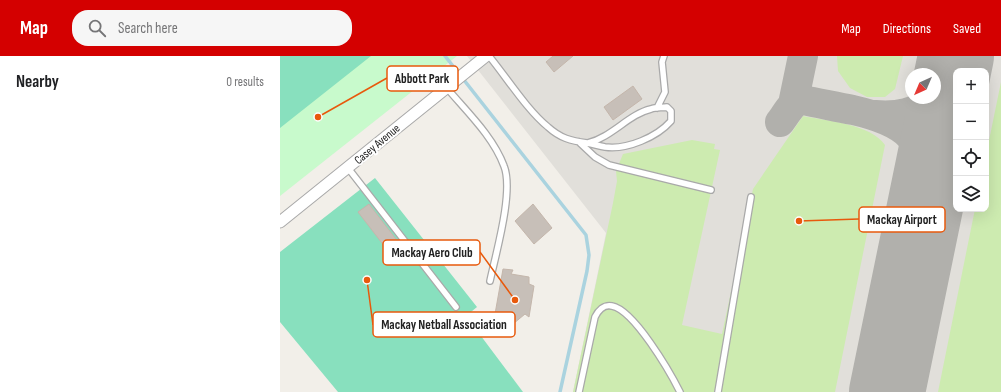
<!DOCTYPE html>
<meta charset="utf-8">
<style>
:root{--surface:#fff;--page:#f6f6f6;--text:#202124;--muted:#757577;--line:#e0e0e0;--accent:#d40000}
body{margin:0;font-family:"Sofia Sans Condensed",sans-serif;background:var(--page);color:var(--text)}
.controls{position:absolute;right:12px;top:12px;display:grid;overflow:hidden;border-radius:8px;box-shadow:0 4px 16px #0002}
.controls button{width:36px;height:36px;display:grid;place-items:center;padding:0;border:0;border-bottom:1px solid var(--line);background:var(--surface);color:var(--text);font:20px sans-serif}
.compass{position:absolute;left:625px;top:12px;width:36px;height:36px;border-radius:50%;background:var(--surface);box-shadow:0 4px 16px #0002;rotate:224deg}
.list{margin:0;padding:0;list-style:none}
h2{display:flex;justify-content:space-between;align-items:center;height:52px;margin:0;padding:0 16px;font-size:17px}
h2 small{font-size:13px;font-weight:400;color:var(--muted)}
.icon{flex:none;width:22px;height:22px;fill:none;stroke:currentColor;stroke-width:2;stroke-linecap:round;stroke-linejoin:round}
.map{position:relative;flex:none;width:721px;height:336px;overflow:hidden}
header{display:flex;align-items:center;gap:24px;box-sizing:border-box;height:56px;padding:0 20px;background:var(--accent);color:#fff}
header strong{font-size:19px}
nav{display:flex;gap:22px;margin-inline-start:auto;font-size:14px}
.search{width:280px;height:36px;background:var(--page);display:flex;align-items:center;gap:10px;box-sizing:border-box;padding:0 14px;border-radius:16px;color:var(--muted);font-size:15px}
main{display:flex}
aside{flex:1;background:var(--surface)}
.map>svg:first-child{display:block}
.airport{fill:#e1dfda;fill-rule:evenodd}
.grass{fill:#cdebb0}
.park{fill:#c8facc}
.pitch{fill:#88e0be}
.lines{fill:none;stroke-linecap:round;stroke-linejoin:round}
.stream{stroke:#aad3df;stroke-width:3.5}
.taxiway{stroke:#b1b0ac;stroke-width:30}
.runway{stroke:#b1b0ac;stroke-width:76}
.building{fill:#c7bfb8;stroke:#c4b6ab}
.service-casing{stroke:#a9a9a9;stroke-width:8}
.minor-casing{stroke:#a9a9a9;stroke-width:13}
.service{stroke:#fff;stroke-width:5.5}
.minor{stroke:#fff;stroke-width:11}
.labels{text-anchor:middle;stroke-width:4;stroke-linejoin:round;paint-order:stroke}
.street-label{font-size:12px;fill:#222;stroke:#fff}
.leader{fill:none;stroke:#e8590c;stroke-width:1.5}
.callout-dot{fill:#e8590c;stroke:#fff;stroke-width:1.5}
.callout{fill:#fff;stroke:#e8590c;stroke-width:1.5}
.callout-label{font-size:13px;text-anchor:middle;font-weight:bold;fill:#222}
</style>
<header>
<strong>Map</strong>
<div class="search"><svg class="icon" aria-label="search" viewBox="0 0 24 24"><circle cx="10" cy="10" r="6"/><path d="M15 15l6 6"/></svg>Search here</div>
<nav><a>Map</a><a>Directions</a><a>Saved</a></nav>
</header>
<main>
<aside>
<h2>Nearby<small>0 results</small></h2>
<ul class="list">
</ul>
</aside>
<div class="map">
<svg width="721" height="336" viewBox="0 0 721 336">
<rect width="100%" height="100%" fill="#f2efe9"/>
<!-- airport -->
<path class="airport" d="M187,0h534v336h-428l33,-159zM676,15h30v138h-30zM631,18h24v24h-24z"/>
<!-- grass -->
<path class="grass" d="M557,0h66l-8,33 -10,8h-18l-17,-9 -12,-17z
M721,26v310h-63l37,-183h11v-54z
M523,60c24,5 68,8 82,29l-50,247h-262l40,-189 4,-22 -1,-10 7,-17 69,-14 23,4 -1,5 6,1 -38,175 40,9 31,-145z"/>
<!-- park -->
<path class="park" d="M0,0h177l-177,140z"/>
<!-- pitch -->
<path class="pitch" d="M0,0h91l-91,72z
M95,122l102,129 -11,9 57,76h-185l-58,-70v-70z"/>
<g class="lines">
<!-- stream -->
<path class="stream" d="M165,0l141,179 3,20 -2,16 -27,121"/>
<!-- taxiway -->
<path class="taxiway" d="M655,41l7,-9 13,-25
M513,48l10,-48
M595,59c23,2 41,-2 59,-17
M500,66c6,-7 12,-21 22,-22 17,3 34,7 51,10 52,12 74,28 75,84"/>
<!-- runway -->
<path class="runway" d="M607,336l69,-336"/>
</g>
<!-- building -->
<path class="building" d="M273,0h20l-19,16 -8,-10z
M353,30l9,13 -29,21 -9,-13z
M89,148l37,48 -11,8 -37,-48z
M253,148l19,24 -18,16 -19,-23z
M223,213l10,1 -2,4 18,3v7l5,2 -5,31 -4,-3 -12,10 -10,-3 2,-4 -10,-3z"/>
<g class="lines">
<defs>
<path id="service" d="M209,0c18,22 38,54 59,71 12,11 23,14 39,16 6,1 12,3 18,4 22,3 52,-10 66,-26v-10l-4,-4c-5,1 -11,0 -16,2 -22,5 -39,28 -63,34
M166,31c20,24 47,49 58,79 10,25 -8,87 -14,115
M377,52l8,-16 -3,-30 2,-6
M299,86l16,15 14,8 102,25
M68,112l108,139
M299,336l16,-75c3,-6 9,-13 17,-11 22,4 58,66 68,86
M438,336l33,-195"/>
<path id="minor" d="M0,166l206,-166"/>
</defs>
<!-- service casing -->
<use href="#service" class="service-casing"/>
<!-- minor casing -->
<use href="#minor" class="minor-casing"/>
<!-- service -->
<use href="#service" class="service"/>
<!-- minor -->
<use href="#minor" class="minor"/>
</g>
<g class="labels">
<!-- street labels -->
<g class="street-label">
<text transform="translate(97 88) rotate(-40)" y="4">Casey Avenue</text>
</g>
</g>
<!-- callouts -->
<path class="leader" d="M38 61L107 22M519 165L579 163M235 244L200 196M87 224L93 269"/>
<g class="callout-dot">
<circle cx="38" cy="61" r="4"/>
<circle cx="519" cy="165" r="4"/>
<circle cx="235" cy="244" r="4"/>
<circle cx="87" cy="224" r="4"/>
</g>
<g class="callout">
<rect x="107" y="10" width="71" height="25" rx="4"/>
<rect x="579" y="151" width="86" height="25" rx="4"/>
<rect x="103" y="184" width="97" height="25" rx="4"/>
<rect x="93" y="256" width="142" height="25" rx="4"/>
</g>
<g class="callout-label">
<text x="142" y="27">Abbott Park</text>
<text x="622" y="168">Mackay Airport</text>
<text x="152" y="201">Mackay Aero Club</text>
<text x="164" y="273">Mackay Netball Association</text>
</g>
</svg>
<div class="controls">
<button>+</button>
<button>−</button>
<button><svg class="icon" aria-label="locate" viewBox="0 0 24 24"><circle cx="12" cy="12" r="6"/><path d="M12 2v4M12 18v4M2 12h4M18 12h4"/></svg></button>
<button><svg class="icon" aria-label="layers" viewBox="0 0 24 24"><path d="M12 4l9 5-9 5-9-5zM3 14l9 5 9-5"/></svg></button>
</div>
<svg class="compass" viewBox="-18 -18 36 36"><path d="M0-13l5 13h-10z" fill="#e53935"/><path d="M0 13l5-13h-10z" fill="#757577"/></svg>
</div>
</main>
